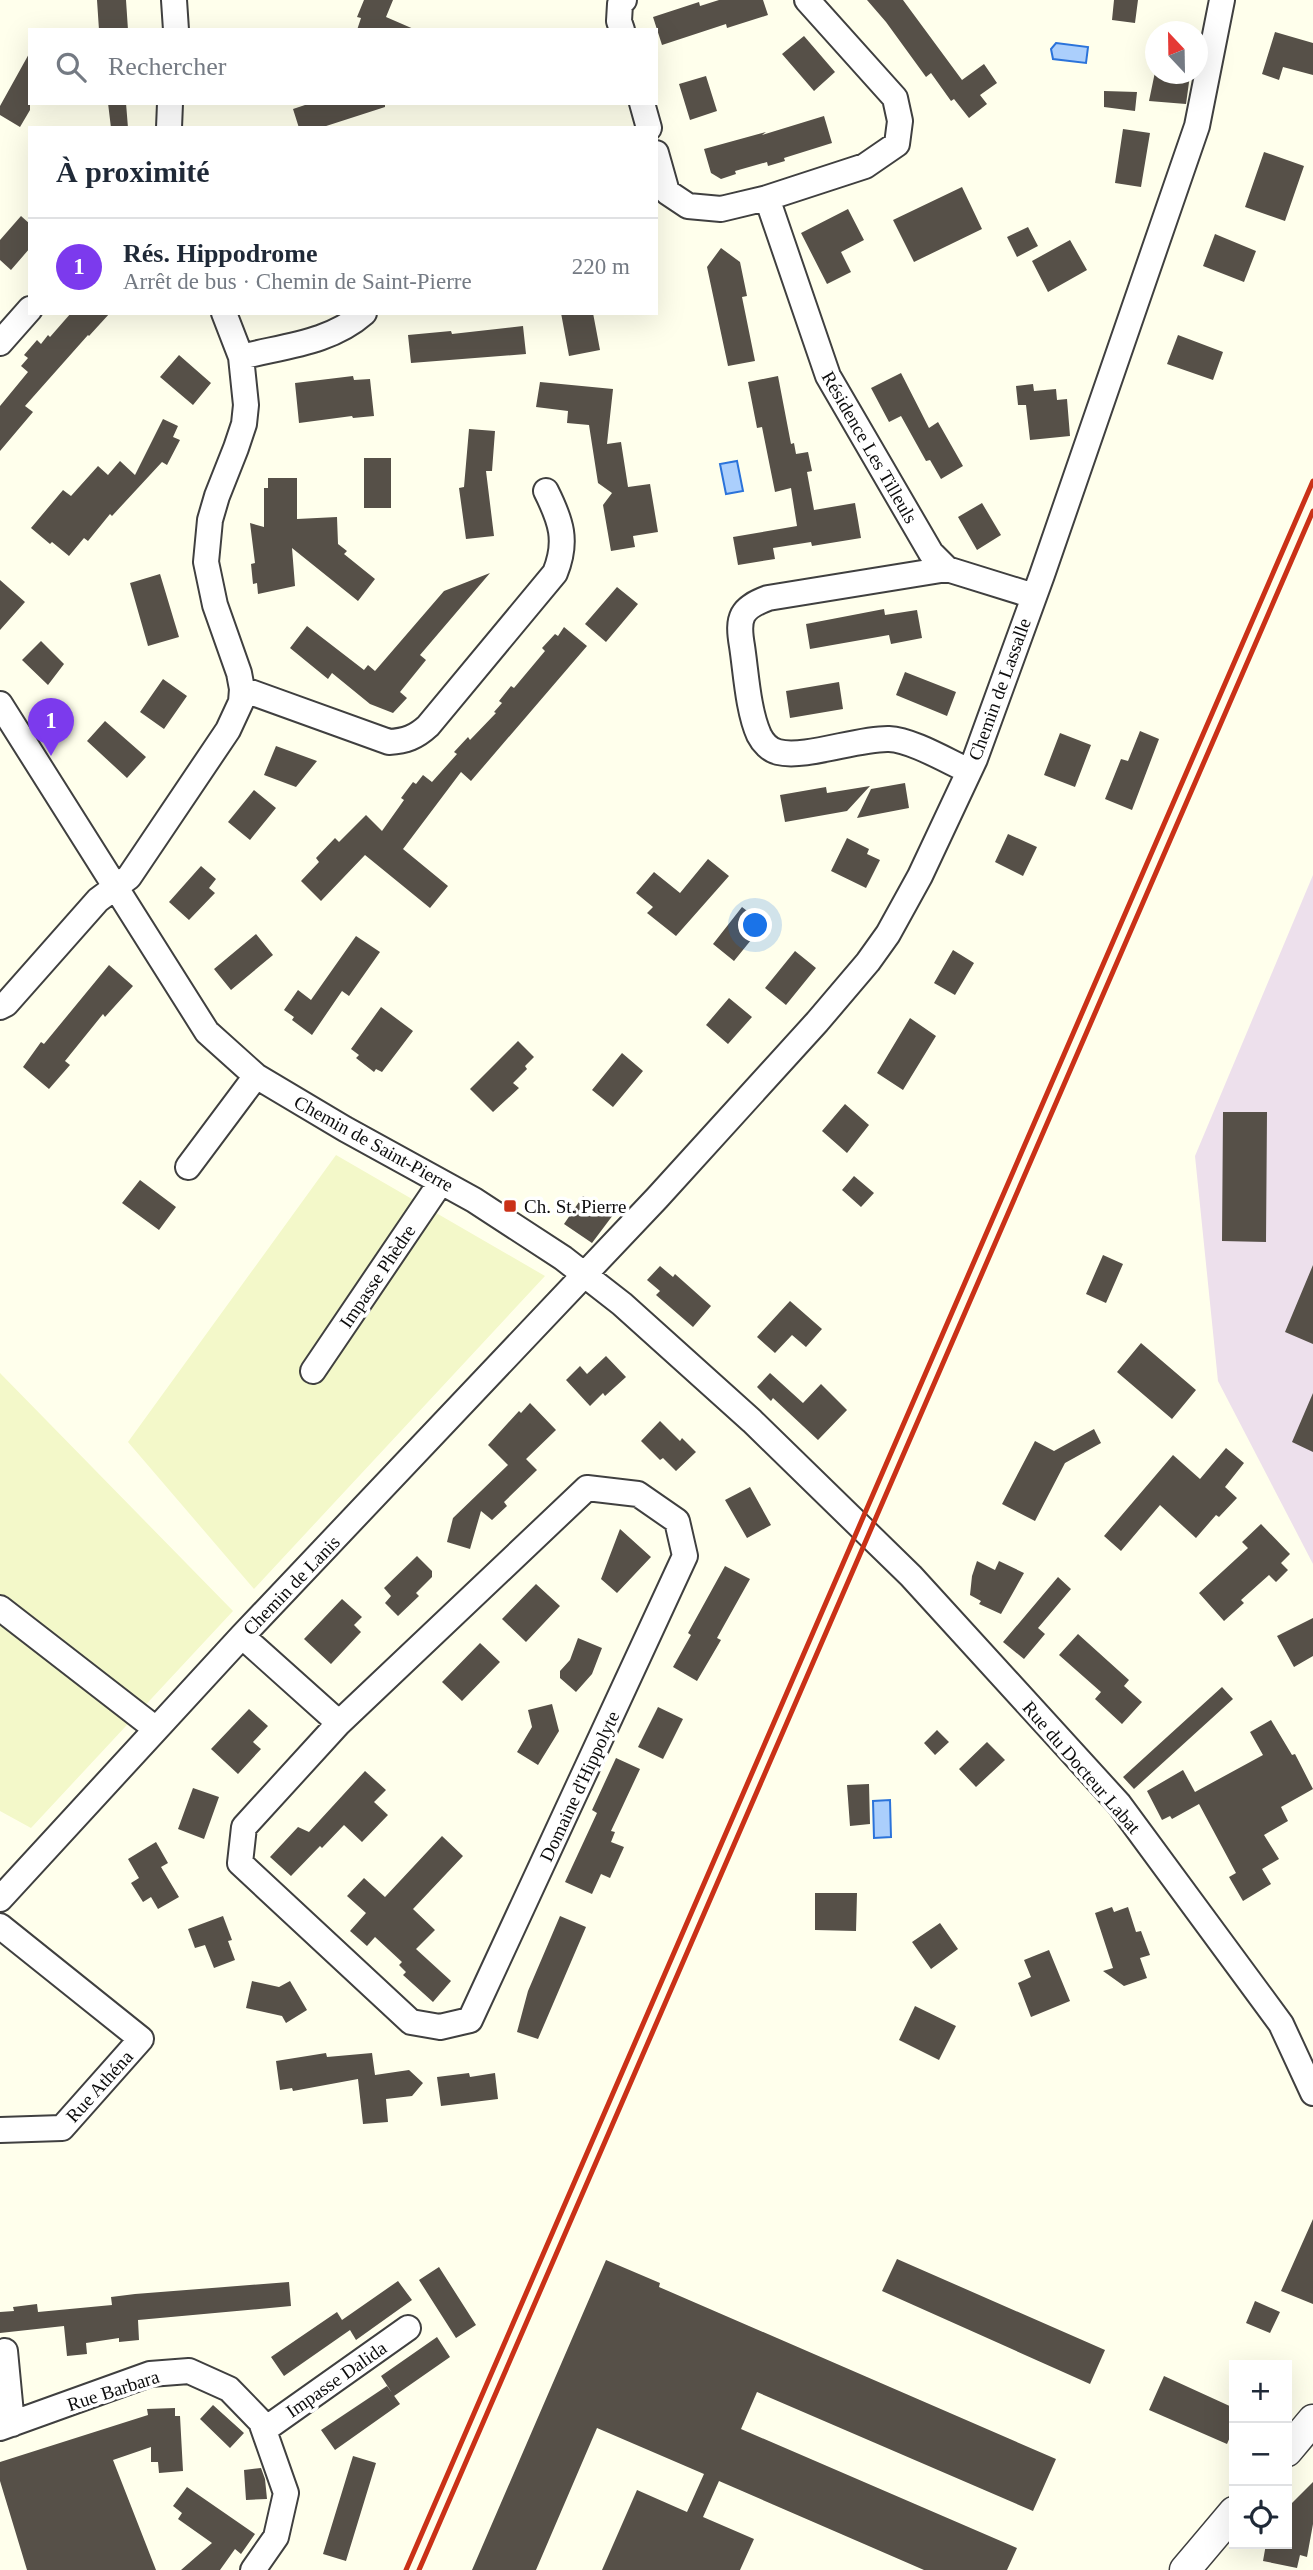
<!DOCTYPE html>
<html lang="fr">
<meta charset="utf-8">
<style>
:root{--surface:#fff;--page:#f2f2f3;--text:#1f2937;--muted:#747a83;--line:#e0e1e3;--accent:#7c3aed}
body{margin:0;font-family:Georgia,serif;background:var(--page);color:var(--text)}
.controls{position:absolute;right:21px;bottom:21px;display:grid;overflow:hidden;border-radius:0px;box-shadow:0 7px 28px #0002}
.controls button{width:63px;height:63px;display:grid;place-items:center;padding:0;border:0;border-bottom:2px solid var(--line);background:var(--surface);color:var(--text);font:35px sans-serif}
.compass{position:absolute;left:1145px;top:21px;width:63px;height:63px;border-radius:50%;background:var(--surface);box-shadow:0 7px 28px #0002;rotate:338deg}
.you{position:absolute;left:756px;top:926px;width:24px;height:24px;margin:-18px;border:5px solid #fff;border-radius:50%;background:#1a73e8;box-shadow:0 0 0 10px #1a73e833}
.badge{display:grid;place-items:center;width:46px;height:46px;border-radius:50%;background:var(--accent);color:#fff;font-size:23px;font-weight:700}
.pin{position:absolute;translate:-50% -58px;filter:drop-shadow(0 2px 4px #0008)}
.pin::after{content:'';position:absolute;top:37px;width:24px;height:21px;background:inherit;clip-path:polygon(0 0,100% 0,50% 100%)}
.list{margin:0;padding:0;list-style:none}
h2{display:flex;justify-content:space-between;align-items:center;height:91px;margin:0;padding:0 28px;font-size:30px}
h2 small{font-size:23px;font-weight:400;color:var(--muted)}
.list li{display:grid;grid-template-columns:46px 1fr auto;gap:21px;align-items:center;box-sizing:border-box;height:98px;padding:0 28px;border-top:2px solid var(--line)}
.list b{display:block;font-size:26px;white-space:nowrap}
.list p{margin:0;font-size:23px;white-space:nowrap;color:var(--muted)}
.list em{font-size:23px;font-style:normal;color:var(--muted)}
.icon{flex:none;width:38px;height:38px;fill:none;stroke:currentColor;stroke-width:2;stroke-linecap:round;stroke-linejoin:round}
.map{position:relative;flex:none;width:1313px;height:2570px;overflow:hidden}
.search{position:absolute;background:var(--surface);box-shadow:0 7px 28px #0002;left:28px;top:28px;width:630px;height:77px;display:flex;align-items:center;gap:18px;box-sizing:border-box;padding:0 24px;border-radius:0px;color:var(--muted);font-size:26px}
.panel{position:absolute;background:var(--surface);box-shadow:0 7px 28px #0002;left:28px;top:126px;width:630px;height:189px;border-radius:0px}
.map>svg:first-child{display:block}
.industrial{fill:#ede0ec}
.farmland{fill:#f3f8c9}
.water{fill:#abcffc;stroke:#2b73da;stroke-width:2}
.building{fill:#565048}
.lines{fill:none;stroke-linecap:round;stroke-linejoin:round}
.minor-casing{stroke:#404040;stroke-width:28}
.tertiary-casing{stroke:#404040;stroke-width:33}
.minor{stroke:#fff;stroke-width:24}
.tertiary{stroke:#fff;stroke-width:30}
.rail{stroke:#ca3117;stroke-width:5}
.poi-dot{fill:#ca3117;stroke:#fff;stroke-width:2.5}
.labels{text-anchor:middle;stroke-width:7;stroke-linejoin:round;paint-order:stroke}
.street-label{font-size:19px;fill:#0d0d0d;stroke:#fff}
.poi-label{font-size:19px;fill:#0d0d0d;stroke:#fff;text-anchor:start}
</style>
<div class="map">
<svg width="1313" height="2570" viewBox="0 0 1313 2570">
<rect width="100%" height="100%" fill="#ffffec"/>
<!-- industrial -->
<path class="industrial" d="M1313,875v689l-95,-183 -23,-225z"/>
<!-- farmland -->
<path class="farmland" d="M336,1155l209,121 -291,313 -126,-147z
M0,1373l233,238 -202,217 -31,-17z"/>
<!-- water -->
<path class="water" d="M1056,43l32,4 -2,16 -33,-4 -2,-10z
M737,461l6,30 -17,3 -6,-30z
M890,1800l1,37 -17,1 -1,-37z"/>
<!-- building -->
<path class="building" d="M97,0h29l2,30h-29z
M364,0h29l-7,17 30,13h-59l4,-12 -4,-1z
M719,0h44l5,15 -41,13 -1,-4 -64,21 -9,-28 46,-15 1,4z
M867,0h36l59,80 22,-16 13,19 -17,12 7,9 -18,14 -15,-19 -3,2 -20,-28 -5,4 -40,-55z
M1114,0h24l-3,23 -23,-3z
M1275,32l38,11v32l-30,-8 -4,13 -17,-6z
M804,36l31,36 -21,19 -32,-37z
M30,52v58l-10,17 -20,-12v-9z
M1155,72l35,3 -4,29 -37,-3z
M706,76l11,35 -27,9 -11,-36z
M1104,91l33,1 -2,19 -31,-4z
M108,103h18l2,25h-17z
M311,103h74v4l-65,21h-21l-6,-19z
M824,116l8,27 -48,15 1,3 -17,5 -1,-4 -32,9 1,3 -15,5 -10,-6 -7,-24 62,-17 -4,3z
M1123,129l27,4 -9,54 -26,-4z
M1264,152l40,14 -19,55 -40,-14z
M962,187l20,42 -68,33 -21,-42z
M848,209l16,31 -23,12 10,20 -24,12 -26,-51z
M21,216l9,8v24l-19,22 -11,-10v-20z
M1028,227l10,19 -21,11 -10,-20z
M1215,234l41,17 -12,31 -41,-16z
M1070,240l17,30 -39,22 -16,-31z
M721,248l19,14 7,34 -5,1 13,64 -27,5 -21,-99z
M71,313h39l-21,23 -1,-1 -63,71 8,6 -33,39v-45l28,-34 -7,-6 7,-8 -4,-3 13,-15 4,4 7,-9 2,2z
M561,313h32l7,37 -31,6z
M523,326l3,28 -115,9 -3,-28 43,-4 1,3z
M1178,335l45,17 -10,28 -46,-16z
M179,355l32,28 -18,22 -33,-28z
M901,373l28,55 9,-6 25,44 -22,13 -11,-19 -4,1 -25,-45 -12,6 -18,-34z
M353,376l1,4 16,-1 4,37 -21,2 -1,-2 -53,7 -4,-40z
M778,376l13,68 3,-1 2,11 12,-2 4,19 -5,1 7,38 41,-7 6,35 -49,8 -1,-4 -38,6 2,11 -37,6 -5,-28 64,-11 -6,-38 -16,4 -13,-65 -5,1 -9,-46z
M540,382l73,7 -6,55 14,-2 7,45 22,-3 8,48 -25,4 2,11 -24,4 -8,-46 9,-12 -14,-10 -9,-58 -22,-2 1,-12 -32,-4z
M1033,384l1,7 22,-2 1,11 10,-1 3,37 -40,4 -4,-35h-8l-2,-19z
M163,419l15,7 -5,11 7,3 -13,25 -5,-3 -50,54 -2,-2 -22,27 -4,-3 -15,18 -17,-14 -2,2 -19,-16 32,-38 8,6 27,-30 10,9 12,-14 15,14z
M469,429l26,2 -3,40h-6l8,65 -28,3 -7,-51 5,-1z
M364,458h27v50h-27z
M268,478h29v41l40,-2 1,27 9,7 -3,3 31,25 -17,22 -66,-53 3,38 -37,8 -1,-11 -4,1 -2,-20 4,-1 -5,-40 14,4v-39h4z
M982,503l19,32 -24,15 -19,-33z
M490,573l-70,82 6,5 -26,32 7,6 -14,15 -23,-9 -38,-31 -4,6 -38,-31 17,-22 57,44 4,-5 7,6 69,-80z
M160,574l19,63 -31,9 -18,-63z
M0,580l25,22 -25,28z
M617,587l21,17 -32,38 -21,-18z
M884,609l1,6 32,-5 5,28 -31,6 -2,-9 -79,14 -4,-25z
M564,627l23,19 -116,135 -10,-9 -58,77 45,37 -18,22 -65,-53 -44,46 -20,-20 18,-19 -3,-4 19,-20 4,4 27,-27 16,16 22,-31 -3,-2 12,-16 3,2 7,-9 9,7 25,-28 -3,-2 14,-15 2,3 26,-27 -2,-1 8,-9 -3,-2 12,-15 3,2 31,-37 -3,-3 13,-14 3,2z
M41,641l23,23 -16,21 -26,-25z
M905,672l51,20 -9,24 -51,-21z
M163,679l24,17 -23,33 -24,-17z
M839,682l4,27 -53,9 -4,-27z
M105,721l41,36 -19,21 -40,-37z
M1140,731l19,8 -27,71 -27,-11 16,-40 7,2z
M1060,733l31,12 -16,42 -31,-12z
M276,746l41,15 -21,26 -32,-12z
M905,783l4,25 -52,10 14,-29z
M870,786l-23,25 -62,11 -5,-27 46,-8 1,6z
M254,790l22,18 -26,32 -22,-18z
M1008,834l29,13 -14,29 -28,-14z
M847,838l22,11 -2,5 13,6 -14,28 -35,-17z
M708,859l21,17 -53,60 -29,-23 6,-6 -17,-14 18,-21 26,21z
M201,866l15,13 -7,9 6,5 -26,27 -20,-18z
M742,907l22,17 -30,37 -21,-17z
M256,934l17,21 -42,35 -17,-21z
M356,936l24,16 -31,44 -7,-5 -30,44 -20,-15 2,-3 -10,-7 14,-20 13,10z
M953,950l21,13 -19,32 -21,-12z
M795,951l21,17 -30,37 -21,-17z
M109,965l24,21 -28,31 -2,-3 -38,47 5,4 -21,24 -26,-22 18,-25 3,2z
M729,998l23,19 -24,27 -22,-19z
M381,1007l32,24 -31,41 -6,-3 -2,3 -18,-14 3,-3 -8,-6z
M910,1018l26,18 -33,54 -26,-17z
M518,1041l16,16 -9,9 2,3 -14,14 6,5 -26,24 -23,-23z
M622,1053l21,18 -30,36 -21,-17z
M845,1104l24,21 -22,28 -25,-22z
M1223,1112h44l-1,130 -44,-1z
M854,1176l20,17 -13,14 -19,-17z
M140,1180l36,27 -17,23 -37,-27z
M583,1196l30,19 -21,28 -28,-19z
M1103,1255l20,9 -17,39 -20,-9z
M1313,1265v79l-28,-12z
M660,1266l13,11 2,-3 36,32 -18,21 -37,-32 4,-4 -13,-11z
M790,1301l32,28 -16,18 -14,-12 -17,18 -18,-16z
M1141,1343l55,47 -24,29 -55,-47z
M606,1356l20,21 -21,19 -2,-3 -13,13 -24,-26 14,-14 7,8z
M770,1373l33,30 18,-19 26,26 -29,30 -45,-42 -2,3 -14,-14z
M1313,1393v59l-21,-10z
M530,1403l26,27 -30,29 11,11 -33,32 3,4 -15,14 -11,-9 -11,38 -23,-7 6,-24 55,-53 -20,-20 31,-34 2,2z
M660,1421l20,20 2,-3 14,14 -20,19 -13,-13 -3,2 -19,-19z
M1094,1429l7,14 -36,20 -30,58 -33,-17 33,-63 19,10z
M1226,1448l18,15 -19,24 12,11 -18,19 -3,-2 -20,23 -36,-33 -39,46 -17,-15 69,-81 27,24z
M750,1487l21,38 -24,13 -22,-38z
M1261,1524l29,30 -9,9 7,7 -12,12 -7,-7 -28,25 3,3 -20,18 -25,-28 49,-45 -6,-6z
M620,1529l31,28 -34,36 -16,-14z
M417,1556l15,15v6l-16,16 3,3 -21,20 -13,-13 6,-7 -7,-8z
M977,1561l18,9 4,-9 25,12 -23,41 -22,-10 2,-3 -11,-6 2,-19z
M725,1566l25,13 -33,59 4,2 -24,41 -24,-14 18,-32 -3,-2z
M1058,1577l13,12 -33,39 7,6 -21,25 -21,-17z
M536,1584l24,22 -34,36 -24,-23z
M342,1599l20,18 -8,8 7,7 -30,32 -27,-25z
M1313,1618v38l-19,11 -17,-31z
M1078,1634l51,46 -5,6 18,16 -20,22 -27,-25 6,-7 -42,-37z
M578,1638l24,10 -10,26 -16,18 -16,-14v-7l10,-11z
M480,1643l20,19 -38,39 -20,-19z
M1222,1687l11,12 -99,90 -11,-12z
M552,1704l7,27 -21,34 -21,-13 15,-25 -4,-17z
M658,1707l25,12 -20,40 -25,-12z
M249,1709l19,17 -15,16 8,7 -23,25 -27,-25z
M1271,1720l21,35 3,-1 18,35 -32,18 7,14 -24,14 15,24 -17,10 9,15 -28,17 -14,-24 7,-4 -37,-69 -27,15 -2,-3 -8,4 -15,-29 36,-21 12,22 68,-37 -13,-23z
M937,1730l12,12 -14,13 -11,-12z
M987,1742l18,18 -29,27 -17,-18z
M616,1758l24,11 -29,62 4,1 -4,10 13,5 -14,31 -9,-4 -9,20 -27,-12 32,-69 -5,-3z
M365,1771l21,19 -12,12 14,13 -26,27 -18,-17 -22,23 -2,-2 -29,30 -21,-19 28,-30 11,5z
M869,1784l1,40 -20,2 -3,-41z
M193,1788l26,9 -15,42 -26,-10z
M442,1836l21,20 -50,53 22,21 -19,19 35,32 -18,21 -30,-27 3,-3 -7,-7 3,-3 -27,-25 -8,9 -17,-15 16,-18 -19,-17 17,-18 21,19z
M156,1842l12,21 -7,4 18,30 -21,12 -7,-12 -8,5 -12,-19 8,-5 -11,-19z
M815,1893h42l-1,38 -41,-1z
M1112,1907l2,5 14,-5 8,25 5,-1 9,24 -10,3 7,20 -23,8 -21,-15 10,-3 -18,-55z
M223,1916l9,24 -4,1 7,19 -21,8 -9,-23 -10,3 -7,-19z
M560,1916l26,11 -48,112 -21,-7 11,-41z
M940,1923l18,26 -27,20 -19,-27z
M1049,1950l21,51 -39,16 -13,-34 13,-6 -7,-17z
M252,1981l27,6 11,-6 17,29 -21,13 -4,-7 -36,-8z
M915,2006l41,20 -17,34 -40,-20z
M326,2053l1,4 45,-4 3,22 34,-5 14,13 -11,13 -26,3 2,23 -25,2 -5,-45 -65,12 -1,-3 -12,2 -4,-29z
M469,2073l1,4 25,-4 3,26 -57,7 -4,-29z
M1313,2219v85l-32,-13z
M897,2259l208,91 -15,34 -208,-93z
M606,2260l54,23 -1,4 397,172 -23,52 -276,-119 -16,37 276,119 -10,22h-83l-205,-89 -16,36 51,22 -14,31h-138l35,-80 50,22 17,-38 -107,-46 -61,142h-64z
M439,2267l37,58 -20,13 -37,-58z
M398,2281l14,19 -56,40 -6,-10 -66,46 -13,-19 66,-45 5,8z
M289,2282l2,24 -153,14 1,20 -20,2v-4l-33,5 1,11 -20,2 -3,-30 -64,7v-21l14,-1 -1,-4 24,-3 1,8 74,-7 -1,-8 24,-3z
M1255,2301l25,11 -10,21 -24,-10z
M437,2337l13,20 -56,39 -13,-20z
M1164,2376l70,32v20l-7,16 -78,-34z
M387,2386l13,18 -65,46 -14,-20z
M213,2405l31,28 -14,15 -30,-29z
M175,2408v8h5l3,55 -24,2 -1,-11h-7v-15l-38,13 43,110h-129l-27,-89v-19l148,-47 -1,-6z
M353,2456l23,7 -30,98 -23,-7z
M261,2468l4,11 2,20 -21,1 -2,-30z
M1313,2482v42l-6,33 -7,-2 -3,13 -34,-7 3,-17h21v-36z
M187,2487l68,47 -14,20 -6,-5 -15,21h-39l31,-27 -34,-24 4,-6 -9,-7z"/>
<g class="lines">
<defs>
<path id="minor" d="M174,0l2,30
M622,30l-3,-9 1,-17 4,-4
M642,103l7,25
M169,128l1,-25
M656,153l11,39 21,14 33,3 46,-11 98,-32 32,-22 3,-23 -5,-23 -88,-98
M767,198l61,178 103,177 16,16 87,27
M0,343l30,-34
M241,357c43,-11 89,-14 123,-44
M947,569l-179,29c-27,10 -31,19 -26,48 4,26 6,65 17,89 4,8 11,15 19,17 27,7 80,-14 111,-13 23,1 58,22 80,32
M242,689l147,53c17,-1 27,-5 39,-16l127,-153c13,-32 6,-52 -9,-82
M0,704l207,328 49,44 89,53 129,71 89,58 59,46 130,117 159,155 208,228 162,220 32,69
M0,1007l6,-3 92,-104 31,-23 99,-147 13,-28 1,-13 -3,-16 -24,-68 -9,-43 4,-42 7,-24 19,-48 8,-24 2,-19 -5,-48 -17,-44
M188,1167l68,-91
M313,1371l128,-189
M0,1608l156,121
M242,1636l97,87 -95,104 -4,36 171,159 29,5 30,-7 215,-464 -8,-35 -39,-27 -51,-6 -248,235
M0,1899l242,-263 415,-438 160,-176 51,-60 20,-28 32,-58 55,-117 67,-184 155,-449 25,-126
M0,1926l141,113 -79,89 -62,2
M5,2351l7,73
M0,2428l150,-54 39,-3 40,18 32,33 25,71 -10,44 -23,33
M264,2430l144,-102"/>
<path id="tertiary" d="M1287,2451l26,-31
M1185,2570l49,-58"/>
</defs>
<!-- minor casing -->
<use href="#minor" class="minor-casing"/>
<!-- tertiary casing -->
<use href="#tertiary" class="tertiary-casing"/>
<!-- minor -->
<use href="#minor" class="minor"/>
<!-- tertiary -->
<use href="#tertiary" class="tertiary"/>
<!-- rail -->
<path class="rail" d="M406,2570l907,-2089
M419,2570l894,-2059"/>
</g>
<!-- markers -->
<rect class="poi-dot" x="503" y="1199" width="14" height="14" rx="3.5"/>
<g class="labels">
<!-- street labels -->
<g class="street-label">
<text transform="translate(870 447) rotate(60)" y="7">Résidence Les Tilleuls</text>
<text transform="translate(999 689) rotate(-70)" y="7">Chemin de Lassalle</text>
<text transform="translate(374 1143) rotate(29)" y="7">Chemin de Saint-Pierre</text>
<text transform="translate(377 1276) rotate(-56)" y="7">Impasse Phèdre</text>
<text transform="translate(291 1585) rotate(-46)" y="7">Chemin de Lanis</text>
<text transform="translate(1082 1767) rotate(49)" y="7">Rue du Docteur Labat</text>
<text transform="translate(579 1786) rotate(-65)" y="7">Domaine d'Hippolyte</text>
<text transform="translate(99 2086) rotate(-48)" y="7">Rue Athéna</text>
<text transform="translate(336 2379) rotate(-35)" y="7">Impasse Dalida</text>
<text transform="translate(113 2390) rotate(-18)" y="7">Rue Barbara</text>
</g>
<!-- poi labels -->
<g class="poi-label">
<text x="524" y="1213">Ch. St. Pierre</text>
</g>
</g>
</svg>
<div class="controls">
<button>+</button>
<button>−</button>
<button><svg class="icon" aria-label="locate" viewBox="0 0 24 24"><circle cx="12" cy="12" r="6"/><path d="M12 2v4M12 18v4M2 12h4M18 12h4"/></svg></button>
</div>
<svg class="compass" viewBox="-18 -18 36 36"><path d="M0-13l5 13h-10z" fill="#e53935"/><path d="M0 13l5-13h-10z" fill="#747a83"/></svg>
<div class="you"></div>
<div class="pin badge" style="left:51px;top:756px">1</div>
<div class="search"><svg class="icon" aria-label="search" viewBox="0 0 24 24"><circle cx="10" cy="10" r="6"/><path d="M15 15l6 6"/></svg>Rechercher</div>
<section class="panel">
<h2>À proximité<small></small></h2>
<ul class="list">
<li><span class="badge">1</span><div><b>Rés. Hippodrome</b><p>Arrêt de bus · Chemin de Saint-Pierre</p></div><em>220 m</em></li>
</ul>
</section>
</div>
